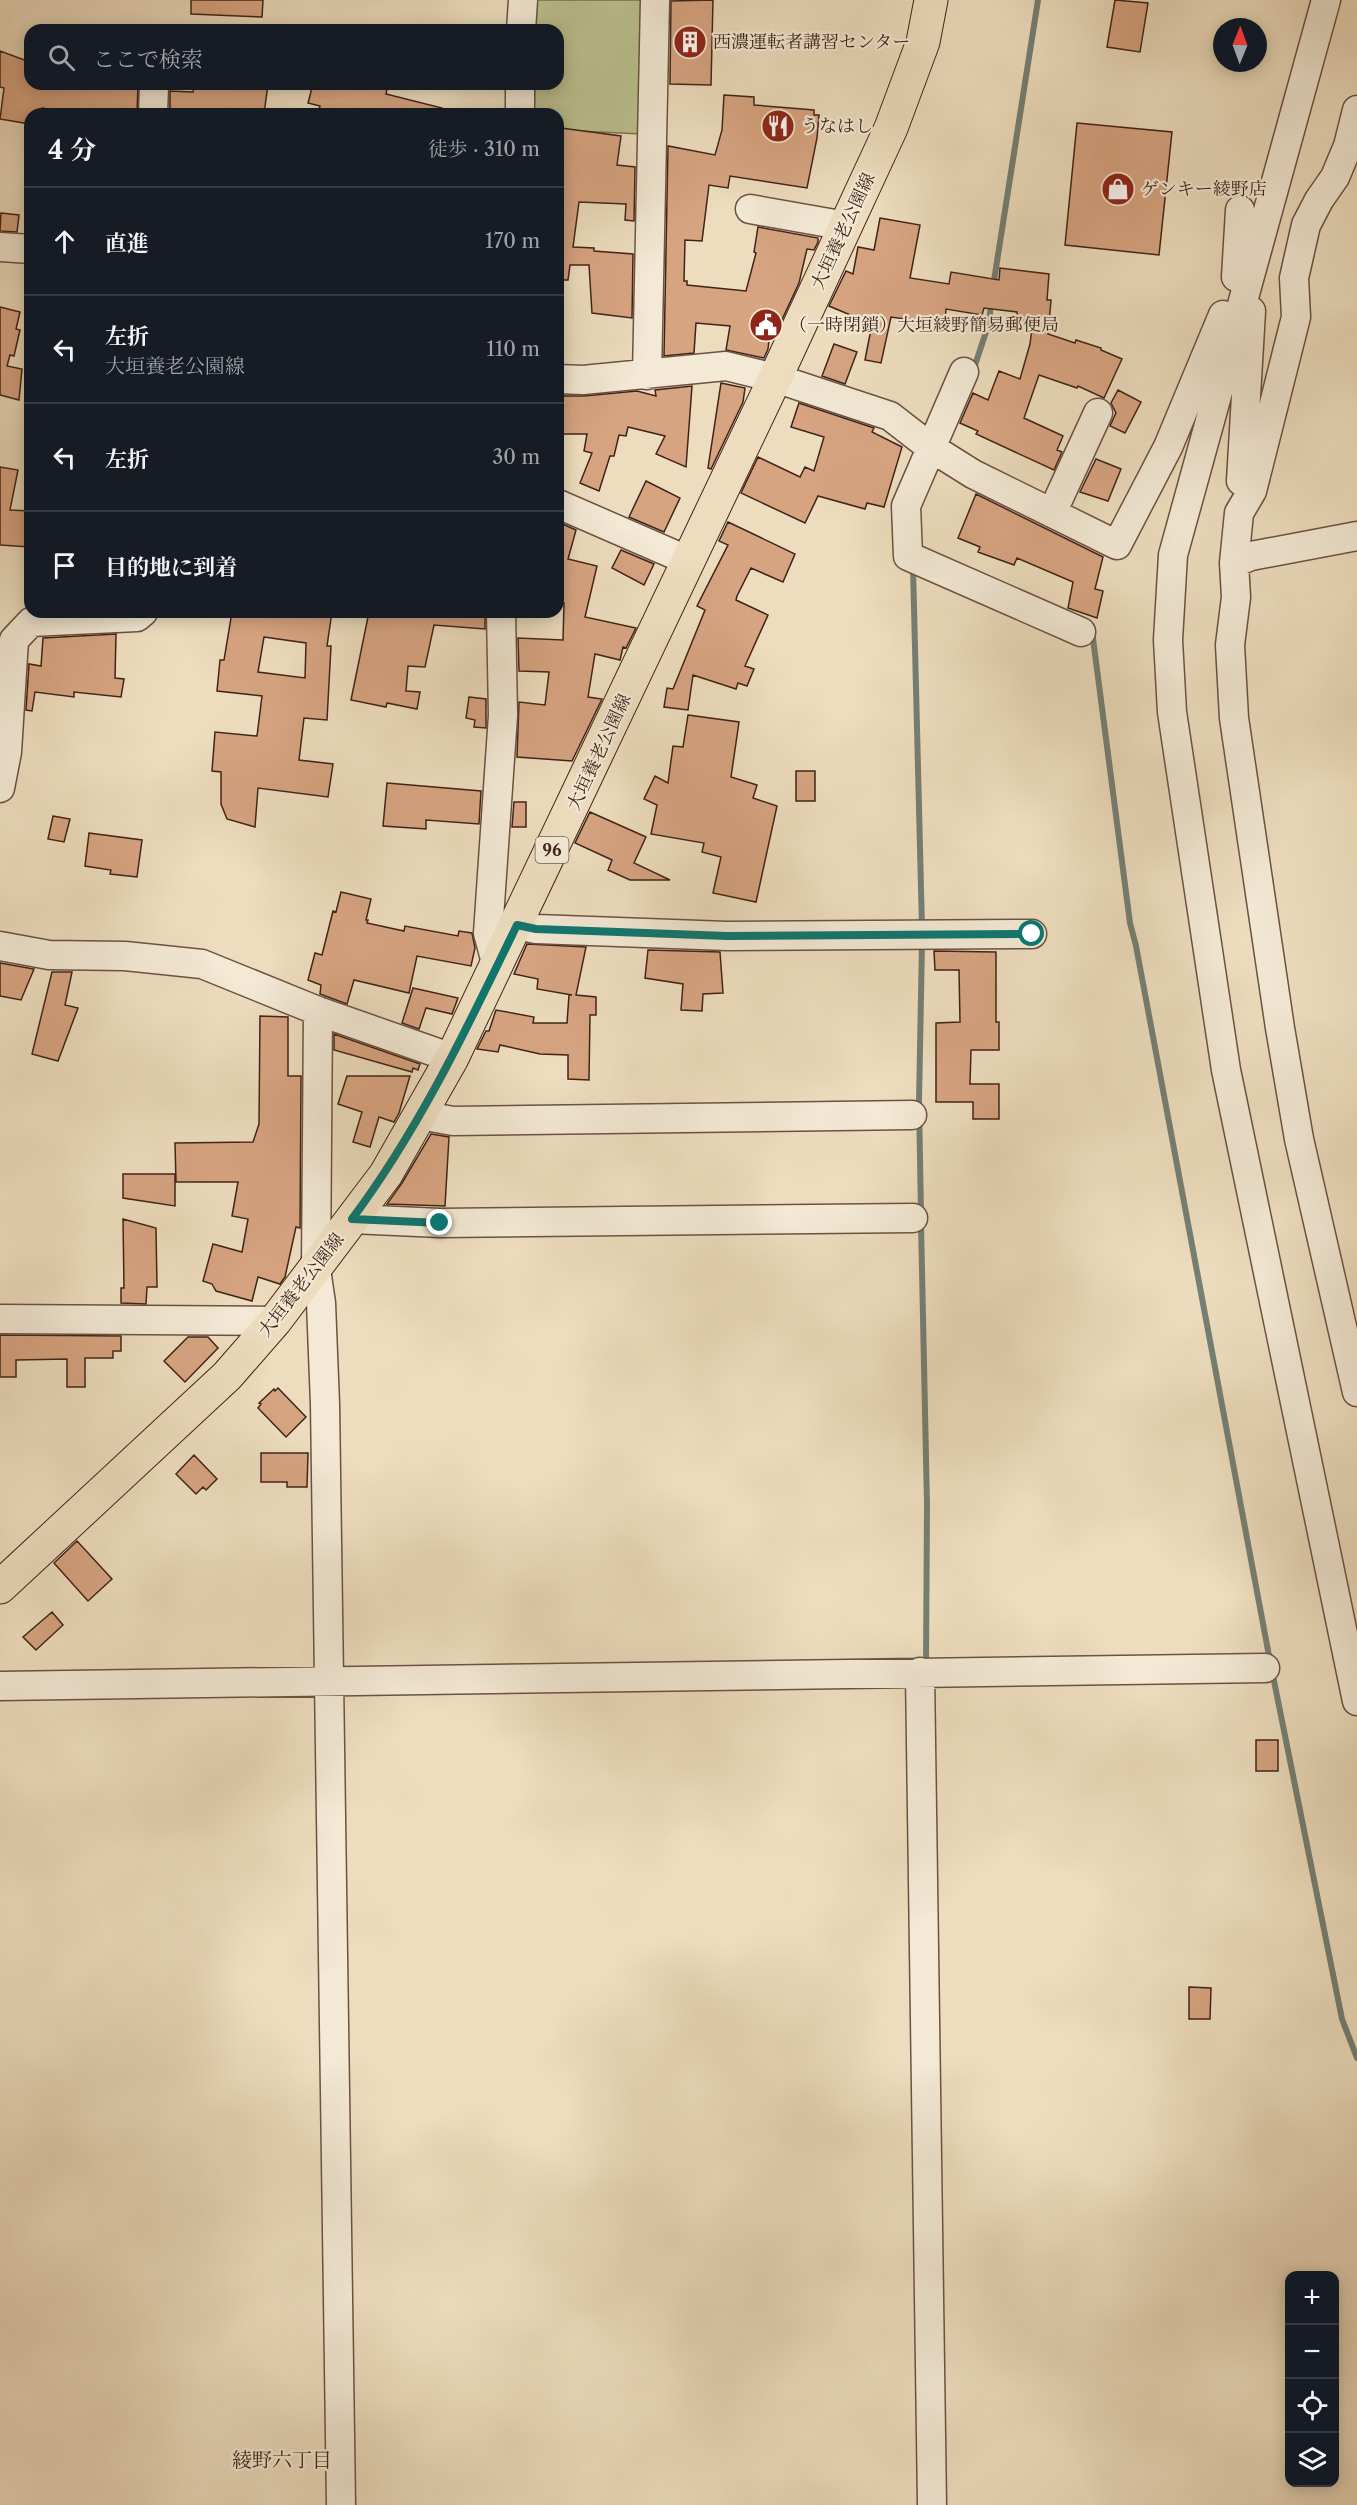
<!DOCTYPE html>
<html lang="ja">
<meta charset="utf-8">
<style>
:root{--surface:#171b24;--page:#242831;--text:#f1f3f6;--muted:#9ea1a6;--line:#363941}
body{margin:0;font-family:"Libre Caslon Text","Noto Serif JP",serif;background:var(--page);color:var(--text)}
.controls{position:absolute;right:18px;bottom:18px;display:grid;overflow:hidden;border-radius:12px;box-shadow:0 3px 15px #0003}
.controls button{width:54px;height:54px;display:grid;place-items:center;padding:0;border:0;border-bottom:2px solid var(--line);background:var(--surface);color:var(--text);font:30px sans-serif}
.compass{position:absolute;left:1213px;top:18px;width:54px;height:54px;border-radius:50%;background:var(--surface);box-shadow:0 3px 15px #0003;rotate:1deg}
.stop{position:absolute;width:18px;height:18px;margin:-14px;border:4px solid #0f766e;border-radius:50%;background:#fff}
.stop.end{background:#0f766e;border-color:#fff;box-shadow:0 2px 6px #0008}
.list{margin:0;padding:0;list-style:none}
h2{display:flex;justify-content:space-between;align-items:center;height:78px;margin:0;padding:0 24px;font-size:26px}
h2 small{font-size:20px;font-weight:400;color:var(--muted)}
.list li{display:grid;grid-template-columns:39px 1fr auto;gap:18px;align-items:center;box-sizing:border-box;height:108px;padding:0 24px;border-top:2px solid var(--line)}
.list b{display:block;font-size:22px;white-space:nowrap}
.list p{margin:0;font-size:20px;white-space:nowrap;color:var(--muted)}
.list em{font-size:20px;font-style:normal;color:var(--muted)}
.icon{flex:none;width:33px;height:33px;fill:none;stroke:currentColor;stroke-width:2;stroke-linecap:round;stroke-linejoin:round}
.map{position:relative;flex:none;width:1357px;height:2505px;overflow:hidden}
.search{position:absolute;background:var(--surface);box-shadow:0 3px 15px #0003;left:24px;top:24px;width:540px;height:66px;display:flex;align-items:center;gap:15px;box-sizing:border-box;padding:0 21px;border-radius:18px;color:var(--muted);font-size:22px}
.panel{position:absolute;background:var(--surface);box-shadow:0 3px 15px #0003;left:24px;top:108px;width:540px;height:510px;border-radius:18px}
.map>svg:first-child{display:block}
.green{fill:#bbc08f;stroke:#7e7254;stroke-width:1.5}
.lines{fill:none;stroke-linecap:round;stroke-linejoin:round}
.stream{stroke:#757f74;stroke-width:6}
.building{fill:#d7a481;stroke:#402318;stroke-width:1.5;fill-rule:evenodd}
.minor-casing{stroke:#6b5242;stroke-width:31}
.major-casing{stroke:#402318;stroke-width:35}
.minor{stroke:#f3e9d5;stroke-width:28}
.major{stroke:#edddbe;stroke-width:33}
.route{stroke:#0f766e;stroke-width:8}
.labels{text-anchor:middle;stroke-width:4.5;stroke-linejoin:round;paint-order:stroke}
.shield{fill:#f3e9d5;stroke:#765e51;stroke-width:1.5}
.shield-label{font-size:16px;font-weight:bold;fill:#402318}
.poi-label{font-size:18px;fill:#402318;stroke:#f3e9d5;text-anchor:start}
.street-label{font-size:18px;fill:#402318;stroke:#f3e9d5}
.neighbourhood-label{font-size:20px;fill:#402318;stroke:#f3e9d5}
</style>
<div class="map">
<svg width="1357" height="2505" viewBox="0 0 1357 2505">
<rect width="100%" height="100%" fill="#edddbe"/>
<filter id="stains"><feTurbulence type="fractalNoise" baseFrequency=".00333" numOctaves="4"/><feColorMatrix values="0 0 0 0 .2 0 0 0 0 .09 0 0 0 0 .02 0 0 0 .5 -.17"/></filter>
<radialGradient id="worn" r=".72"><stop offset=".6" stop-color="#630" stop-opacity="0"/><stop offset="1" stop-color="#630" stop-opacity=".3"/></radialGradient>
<!-- green -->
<path class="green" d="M537,0h106l-2,134 -83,-4v-16h-24l1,-30h23v-54h-22z"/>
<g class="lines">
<!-- stream -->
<path class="stream" d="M993,287l45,-287
M973,371l16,-48 2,-20
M913,567l9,361
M1092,631l38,292 6,23 134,715
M921,1213l-2,-111 3,-160
M921,1224l6,280 -1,162
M1272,1671l70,348 15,39"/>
</g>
<!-- building -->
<path class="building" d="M191,0h72l-1,17 -71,-3z
M713,0l-2,85 -41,-1 1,-83z
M1115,0l33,3 -8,49 -33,-5z
M0,51l30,11v22h108l-1,30h-65l-30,-6 -1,6h-11v10l-30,-5 4,-31 -4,-1z
M194,84h74l-4,30h-94v-23l23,1z
M313,84h75l-2,10 56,14v6h-100l-23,-5 1,-3 -12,-3z
M724,95l30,2v8l60,5v5h5l-2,23 -10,50 -77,-12 -2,12 -19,-3 -7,56 -17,-1 -1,41h3v4l59,6 10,-38 -2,-1 4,-25 60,11v4l-4,8 -7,-1 -8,34 -20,43 -8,-2 -3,25 -4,9 -38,-8 4,-24 -34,-3 -2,30 -30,3 4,-210 47,9 7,-25z
M1077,123l95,9 -13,123 -94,-10z
M561,128l60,8 -4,29 18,2 -1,54 -9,-1 1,-16 -47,-2 -6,45 21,1v3l39,3 -1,64 -40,-5 -3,-48h-19l-2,15h-10v-51l4,-29h-4v-44z
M1,213l18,2 -2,17 -17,-1z
M880,218l40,7 -10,53 39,6 2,-12 48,8 1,-12 49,6 -2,26h4l-3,34 27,9 1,-3 25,8v2l21,9 -18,39 -26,-12 -1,2 -38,-13 -15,43 39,18 -6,14 5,2 -8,18 -78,-36 2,-3 -18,-8 13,-30 15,7 11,-29 21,8 10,-35 3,-23 -16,-2v-7l-33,-4 -2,7 -36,-6 -1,11 -12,-1v4l-42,-6 -10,46 -16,-3 7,-36 -43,-18 17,-35 7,3 5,-27 16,3z
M0,307l20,5 -4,17 4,1 -6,26 -4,-1 -3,11 15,3 -3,31 -19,-5z
M834,344l23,8 -12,32 -23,-8z
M721,383l24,5 -2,14 -32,67 -3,-1z
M692,386l-6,81 -30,-13 9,-18 -37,-9 -2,9 -7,-1 -5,21h-4l-11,35 -19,-8 12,-30 -8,-2 3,-17h-29v-38h26l53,-5 19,5 -1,-6z
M1118,390l23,12 -16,31 -15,-7 6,-13 -5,-10z
M799,403l75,25 -2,4 30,15 -18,60 -17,-4 -2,6 -47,-13 -13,27 -64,-30 17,-36 42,20 5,-10 9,4 10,-34 -33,-10z
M1096,459l25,10 -13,32 -28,-9z
M0,467l18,3 -8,40 20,1v36l-30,-2z
M646,481l34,17 -16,34 -35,-15z
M976,494l127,63 -8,32 8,2 -6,27 -29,-10 5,-26 -56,-24 -3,7 -36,-13 2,-5 -22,-9z
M558,522l18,8 -8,29 29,7 -12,51 51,11 -10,20 -3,-1 -3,13 -25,-6 -7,43 14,2 -30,62 -55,-4 2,-55 26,3 4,-33 -30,-1 -1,-33 45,2 1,-37 -6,-1z
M728,522l67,32 -12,28 -32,-14 -14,28 -1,4 32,15 -23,51 9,3 -7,17 -9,-3 -2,6 -43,-14 -5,35 -24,-3 3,-19 6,1 32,-79 -8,-4 31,-61 -9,-4z
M621,550l33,14 -10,21 -32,-17z
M232,612h100l-5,34h4l-4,74 -23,-2 -5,42 34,4 -5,33 -70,-9 -3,39 -28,-8 -6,-15v-32l-9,-1 3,-39 42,4 5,-40 -45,-5 3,-31h4zM264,637l42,6 -1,35 -47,-6z
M369,612h116v17l-51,-4 -9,42 -17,-1 -2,25 14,1 -3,17 -30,-6 -1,4 -35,-7z
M116,634l-1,44 9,1 -3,18 -47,-5v5l-39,-5 -3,19 -6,-1 3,-46 12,2 2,-28z
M469,697l17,2v29l-12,-1 1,-7 -9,-2z
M688,715l51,7 -8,55 26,8 -4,13 24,8 -21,96 -43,-9 8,-36 -19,-5 2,-9 -53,-9 6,-29 -13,-6 11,-23 13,7 5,-37 10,1z
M796,771h19v30h-19z
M387,783l94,8 -2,33 -53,-4v9l-43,-3z
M514,802h12v25h-14z
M590,812l56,25 -12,26 36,17h-40l-22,-10 4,-10 -37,-17z
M53,816l17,3 -6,23 -16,-3z
M89,833l53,7 -5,37 -27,-3 1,-4 -26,-4z
M341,892l30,7 -5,21h2l-1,3 37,8 1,-5 53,10 1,-5 13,2 3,15 -4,18 -54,-10 -8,37 -55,-13 -7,24 -27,-10 1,-9 -13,-5 7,-27 7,2 11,-44 3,1z
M527,944l59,3 -10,48 20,2v18h-6l-1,65 -21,-1v-24l-28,-1 -40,-9 -2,7 -21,-3 9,-18h3l7,-21 38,7 -1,6h34l2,-28h3l-35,-6 1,-10 -24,-5z
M648,950l72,2 3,41 -20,1 -1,17 -21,-1 2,-26 -38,-6z
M934,951l62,1v70h3v28h-28l-1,34h29v35h-26v-17h-37v-79l24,-1 -1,-52h-24z
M0,963l34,6 -13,31 -21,-4z
M52,972h20l-7,33 13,3 -20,53 -26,-7z
M413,988l45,10 -6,16 -26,-6 -7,21 -17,-6z
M260,1016l28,1v59h13l-1,152 -4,-1 -11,50 -5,7 -22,-7 -6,24 -36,-10 -4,-7 -9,-3 10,-37 29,8 6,-33 -16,-3 6,-34h-62l-1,-39 78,-1 6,-18z
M334,1034l86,30 -2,6 -5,-2 -1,4 -78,-22z
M347,1076h63l-11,37 -5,9 -15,-5 -9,30 -17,-5 9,-30 -24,-8z
M431,1134l18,3 -4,69 -58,-2 15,-21z
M123,1174h52v32l-52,-8z
M123,1219l33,9 1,59h-10l-1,17 -25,-1v-15h3z
M0,1335l121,1v15h-8v7h-28v29h-18v-28l-51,1v17h-16z
M188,1337h20l10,11 -33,34 -21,-21z
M278,1388l28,29 -20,20 -28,-29 3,-4 -2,-1 15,-14 1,2z
M261,1453h47l-1,34h-20v-5h-26z
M194,1455l23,24 -11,11 -3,-3 -7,7 -20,-20z
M77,1541l35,38 -24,22 -34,-38z
M52,1612l11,13 -27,25 -13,-13z
M1256,1740h22v31h-22z
M1189,1987l22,1 -1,31h-21z"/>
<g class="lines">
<defs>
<path id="minor" d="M1326,0l-153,555 -5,85 4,72 54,358 131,631
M521,30l2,-30
M1357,110l-9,36 -13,31 -16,23 -13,25 -12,53 2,39 -44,174 -13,22 -5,50 2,34 -6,48 4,73 46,310 19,111 58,253
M153,114l1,-27
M520,114v-30
M750,209l96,17
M0,247l30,2
M1236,277l4,-67
M964,372l-58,134 2,50 173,76
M647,375l8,-375
M558,379l25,1 143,-14 49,12 115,38 40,31 43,27 144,71 51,-98 55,-132
M1241,481l10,-170
M558,504l131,57
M1052,513l46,-100
M1234,563l17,-7 106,-20
M0,788l7,-36 7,-112 17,-18 106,-5 6,-5
M517,925l19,4 191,7 305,-2
M0,946l49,9 76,1 77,8 116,47 134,47
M497,966l-9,-33 15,-218 -2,-103
M318,1011l-2,258 5,34 4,101 16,1101
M420,1115l33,6 459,-6
M352,1219l88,4 473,-5
M0,1319l275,2
M920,1672l12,833
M0,1686l1265,-18"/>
<path id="major" d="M0,1587l227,-211 48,-55 111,-147 66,-116 327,-688 112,-242 32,-86 8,-42"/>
</defs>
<!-- minor casing -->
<use href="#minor" class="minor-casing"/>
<!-- major casing -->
<use href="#major" class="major-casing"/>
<!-- minor -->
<use href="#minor" class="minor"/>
<!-- major -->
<use href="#major" class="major"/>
</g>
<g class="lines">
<!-- route -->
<path class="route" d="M440,1223l-88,-4c68,-91 116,-193 165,-294l19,4 191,7 305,-2"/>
</g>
<!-- icons -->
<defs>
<symbol id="building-disc" viewBox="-11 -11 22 22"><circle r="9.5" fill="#8f2418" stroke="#f3e9d5"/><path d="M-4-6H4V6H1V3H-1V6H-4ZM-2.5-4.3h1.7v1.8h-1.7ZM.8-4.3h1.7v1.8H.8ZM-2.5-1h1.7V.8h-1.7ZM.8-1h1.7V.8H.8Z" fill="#fff"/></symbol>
<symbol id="restaurant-disc" viewBox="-11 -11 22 22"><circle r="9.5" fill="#8f2418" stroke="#f3e9d5"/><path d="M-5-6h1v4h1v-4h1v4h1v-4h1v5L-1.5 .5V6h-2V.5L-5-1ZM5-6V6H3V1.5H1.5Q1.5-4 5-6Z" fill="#fff"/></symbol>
<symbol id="shop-disc" viewBox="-11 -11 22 22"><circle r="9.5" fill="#8f2418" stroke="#f3e9d5"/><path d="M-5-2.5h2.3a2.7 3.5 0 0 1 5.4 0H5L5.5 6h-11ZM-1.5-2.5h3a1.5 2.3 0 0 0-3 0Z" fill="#fff"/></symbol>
<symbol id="civic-disc" viewBox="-11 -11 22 22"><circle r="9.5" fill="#8f2418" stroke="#f3e9d5"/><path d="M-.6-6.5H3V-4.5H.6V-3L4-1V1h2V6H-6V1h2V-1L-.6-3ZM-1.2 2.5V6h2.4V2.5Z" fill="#fff"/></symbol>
</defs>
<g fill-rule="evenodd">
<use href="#building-disc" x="671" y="23" width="38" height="38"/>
<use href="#restaurant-disc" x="759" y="107" width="38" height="38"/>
<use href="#shop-disc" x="1099" y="170" width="38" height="38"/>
<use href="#civic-disc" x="747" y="306" width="38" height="38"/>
</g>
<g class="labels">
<!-- shield labels -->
<rect class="shield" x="535.5" y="837" width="33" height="26" rx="4.5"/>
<g class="shield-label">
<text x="552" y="856">96</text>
</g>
<!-- poi labels -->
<g class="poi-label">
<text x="713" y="48">西濃運転者講習センター</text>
<text x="801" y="132">うなはし</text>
<text x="1141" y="195">ゲンキー綾野店</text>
<text x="789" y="331">（一時閉鎖）大垣綾野簡易郵便局</text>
</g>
<!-- street labels -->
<g class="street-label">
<text transform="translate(843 231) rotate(-65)" y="6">大垣養老公園線</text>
<text transform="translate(599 752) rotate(-65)" y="6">大垣養老公園線</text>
<text transform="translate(301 1285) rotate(-52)" y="6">大垣養老公園線</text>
</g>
<!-- neighbourhood labels -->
<g class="neighbourhood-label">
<text x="282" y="2467">綾野六丁目</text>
</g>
</g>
<rect width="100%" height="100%" filter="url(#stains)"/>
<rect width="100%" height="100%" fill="url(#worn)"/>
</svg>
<div class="controls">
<button>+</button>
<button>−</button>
<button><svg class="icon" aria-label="locate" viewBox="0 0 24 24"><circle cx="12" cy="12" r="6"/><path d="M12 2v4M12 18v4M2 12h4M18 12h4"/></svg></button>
<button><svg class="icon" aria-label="layers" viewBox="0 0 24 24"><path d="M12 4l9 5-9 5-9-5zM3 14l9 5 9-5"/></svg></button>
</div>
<svg class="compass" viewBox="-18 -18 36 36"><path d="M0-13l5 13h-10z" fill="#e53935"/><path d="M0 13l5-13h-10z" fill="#9ea1a6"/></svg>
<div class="stop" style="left:1032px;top:934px"></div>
<div class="stop end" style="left:440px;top:1223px"></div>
<div class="search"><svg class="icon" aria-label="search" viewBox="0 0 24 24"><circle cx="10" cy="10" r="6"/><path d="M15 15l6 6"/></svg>ここで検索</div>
<section class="panel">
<h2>4 分<small>徒歩 · 310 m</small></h2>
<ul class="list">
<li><svg class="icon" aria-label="ahead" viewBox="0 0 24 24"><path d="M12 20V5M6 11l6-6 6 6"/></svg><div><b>直進</b></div><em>170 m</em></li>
<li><svg class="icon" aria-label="left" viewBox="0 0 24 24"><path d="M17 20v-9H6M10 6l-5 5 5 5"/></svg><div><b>左折</b><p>大垣養老公園線</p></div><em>110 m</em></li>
<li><svg class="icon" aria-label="left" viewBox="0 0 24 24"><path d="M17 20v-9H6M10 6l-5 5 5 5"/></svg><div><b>左折</b></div><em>30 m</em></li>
<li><svg class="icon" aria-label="arrive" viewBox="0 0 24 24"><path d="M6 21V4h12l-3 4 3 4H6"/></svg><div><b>目的地に到着</b></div></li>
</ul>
</section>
</div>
